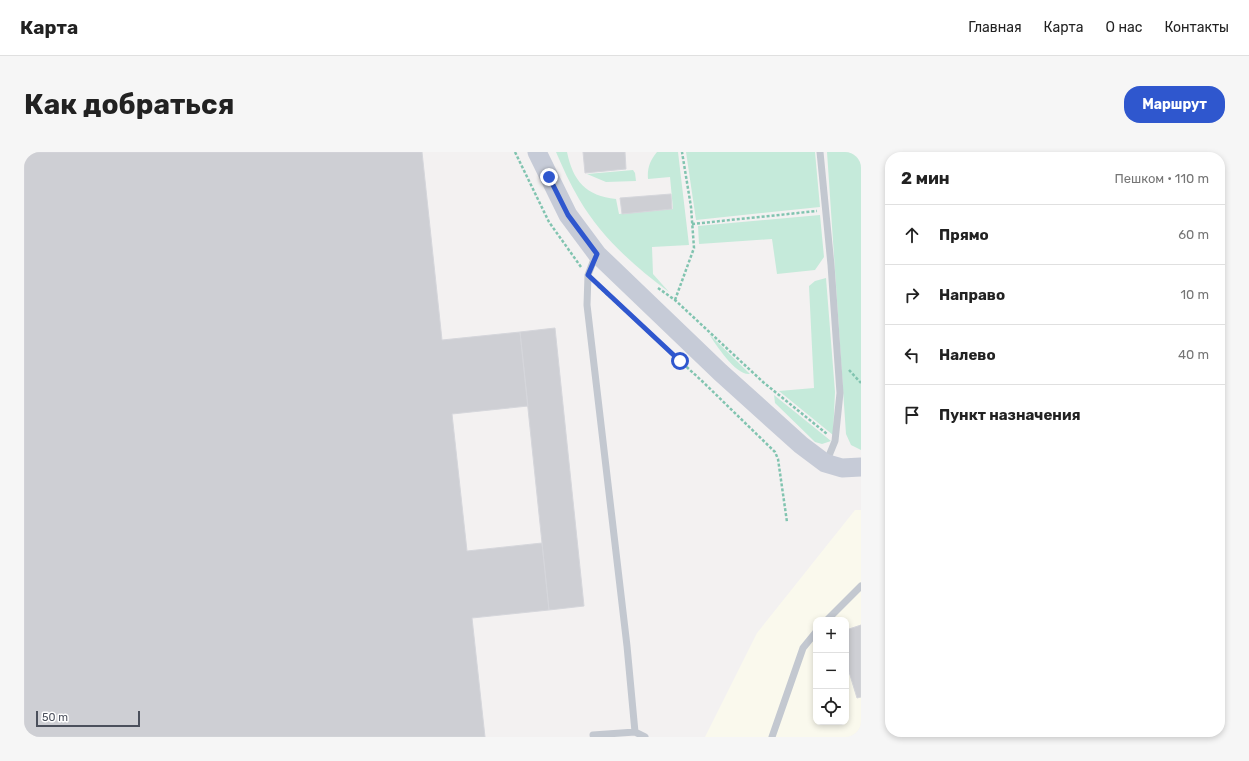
<!DOCTYPE html>
<html lang="ru">
<meta charset="utf-8">
<style>
:root{--surface:#fff;--page:#f6f6f6;--text:#222;--muted:#767676;--line:#e0e0e0;--accent:#2f57ce}
body{margin:0;font-family:Rubik,sans-serif;background:var(--page);color:var(--text)}
.controls{position:absolute;right:12px;bottom:12px;display:grid;overflow:hidden;border-radius:8px;box-shadow:0 2px 6px #0003}
.controls button{width:36px;height:36px;display:grid;place-items:center;padding:0;border:0;border-bottom:1px solid var(--line);background:var(--surface);color:var(--text);font:20px sans-serif}
.scale{position:absolute;left:12px;bottom:10px;width:104px;box-sizing:border-box;padding-left:4px;border:2px solid #4b505c;border-top:0;font-size:11px;line-height:14px;white-space:nowrap;color:#4b505c;-webkit-text-stroke:3px #fff;paint-order:stroke}
.stop{position:absolute;width:12px;height:12px;margin:-9px;border:3px solid #2f57ce;border-radius:50%;background:#fff}
.stop.end{background:#2f57ce;border-color:#fff;box-shadow:0 1px 4px #0008}
.list{margin:0;padding:0;list-style:none}
h2{display:flex;justify-content:space-between;align-items:center;height:52px;margin:0;padding:0 16px;font-size:17px}
h2 small{font-size:13px;font-weight:400;color:var(--muted)}
.list li{display:grid;grid-template-columns:26px 1fr auto;gap:12px;align-items:center;box-sizing:border-box;height:60px;padding:0 16px;border-top:1px solid var(--line)}
.list b{display:block;font-size:15px;white-space:nowrap}
.list em{font-size:13px;font-style:normal;color:var(--muted)}
.icon{flex:none;width:22px;height:22px;fill:none;stroke:currentColor;stroke-width:2;stroke-linecap:round;stroke-linejoin:round}
.map{position:relative;flex:none;width:837px;height:585px;overflow:hidden;border-radius:16px}
header{display:flex;align-items:center;gap:24px;box-sizing:border-box;height:56px;padding:0 20px;background:var(--surface);border-bottom:1px solid var(--line)}
header strong{font-size:19px}
nav{display:flex;gap:22px;margin-inline-start:auto;font-size:14px}
.intro{display:flex;align-items:center;justify-content:space-between;box-sizing:border-box;height:96px;padding:0 24px}
h1{margin:0;font-size:28px}
.button{padding:10px 18px;border-radius:16px;background:var(--accent);color:#fff;font-size:14px;font-weight:700}
main{display:flex;gap:24px;padding:0 24px}
aside{flex:1;background:var(--surface);border-radius:16px;box-shadow:0 2px 6px #0003}
.map>svg:first-child{display:block}
.commercial{fill:#faf9ed;fill-rule:evenodd}
.green{fill:#c5eada}
.building{fill:#cecfd4;stroke:#d5d6db}
.lines{fill:none;stroke-linecap:round;stroke-linejoin:round}
.path{stroke:#81c4b0;stroke-width:2.5;stroke-dasharray:3 2;stroke-linecap:butt}
.lane{stroke:#c3c8d0;stroke-width:7}
.secondary{stroke:#c6cbd7;stroke-width:19}
.route{stroke:#2f57ce;stroke-width:5}
</style>
<header>
<strong>Карта</strong>
<nav><a>Главная</a><a>Карта</a><a>О нас</a><a>Контакты</a></nav>
</header>
<div class="intro"><h1>Как добраться</h1><a class="button">Маршрут</a></div>
<main>
<div class="map">
<svg width="837" height="585" viewBox="0 0 837 585">
<rect width="100%" height="100%" fill="#f3f1f1"/>
<!-- commercial -->
<path class="commercial" d="M831,358h6v227h-156l52,-104zM792,468h30v102h-30z"/>
<!-- green -->
<path class="green" d="M532,0h11c6,29 19,44 49,47l3,15 54,-5 -3,-32 -22,2c-1,-10 2,-19 9,-27h21l11,93 -37,2 1,27 16,18c-35,-26 -68,-55 -90,-93 -9,-15 -16,-31 -23,-47z
M662,0h129l5,55 -124,13z
M803,0h34v298l-10,-5 -5,-11z
M609,18l2,3 1,8 -30,1 -19,-8z
M796,63l4,42 -9,13 -38,4 -5,-35 -73,5 -1,-18z
M802,126l9,114 -2,43 -54,-44 35,-3 -5,-102 6,-5z
M685,182l41,40c-14,2 -34,-29 -41,-40z
M750,243l57,46 -9,3 -7,-2 -40,-39z"/>
<!-- building -->
<path class="building" d="M14,0h384l20,188 78,-8 8,74 -76,8 15,137 75,-8 7,67 -77,8 13,119h-461v-584z
M559,0h42l1,17 -41,4z
M647,42l1,15 -50,5 -2,-16z
M531,176l29,278 -35,4 -29,-278z
M837,473v72l-4,1 -11,-36v-32z"/>
<g class="lines">
<!-- path -->
<path class="path" d="M491,0l34,70 32,45
M668,72l125,-13
M574,134l104,95 73,71 3,7 9,63
M634,136l17,12 88,82 64,52
M651,148l19,-52 -3,-41 -9,-55
M825,218l12,13"/>
<!-- lane -->
<path class="lane" d="M796,0l11,113 9,128 -5,48 -9,22
M572,102l-8,21 -1,30 40,341 8,86
M803,468l34,-34
M569,583l42,-3 10,5
M748,585l31,-89 13,-16"/>
<!-- secondary -->
<path class="secondary" d="M513,0l31,63 29,39 123,118 81,73 24,18 17,5 19,-1"/>
</g>
<g class="lines">
<!-- route -->
<path class="route" d="M525,25l19,38 29,39 -9,21 92,86"/>
</g>
</svg>
<div class="controls">
<button>+</button>
<button>−</button>
<button><svg class="icon" aria-label="locate" viewBox="0 0 24 24"><circle cx="12" cy="12" r="6"/><path d="M12 2v4M12 18v4M2 12h4M18 12h4"/></svg></button>
</div>
<div class="scale">50 m</div>
<div class="stop" style="left:656px;top:209px"></div>
<div class="stop end" style="left:525px;top:25px"></div>
</div>
<aside>
<h2>2 мин<small>Пешком · 110 m</small></h2>
<ul class="list">
<li><svg class="icon" aria-label="ahead" viewBox="0 0 24 24"><path d="M12 20V5M6 11l6-6 6 6"/></svg><div><b>Прямо</b></div><em>60 m</em></li>
<li><svg class="icon" aria-label="right" viewBox="0 0 24 24"><path d="M7 20v-9h11M14 6l5 5-5 5"/></svg><div><b>Направо</b></div><em>10 m</em></li>
<li><svg class="icon" aria-label="left" viewBox="0 0 24 24"><path d="M17 20v-9H6M10 6l-5 5 5 5"/></svg><div><b>Налево</b></div><em>40 m</em></li>
<li><svg class="icon" aria-label="arrive" viewBox="0 0 24 24"><path d="M6 21V4h12l-3 4 3 4H6"/></svg><div><b>Пункт назначения</b></div></li>
</ul>
</aside>
</main>
